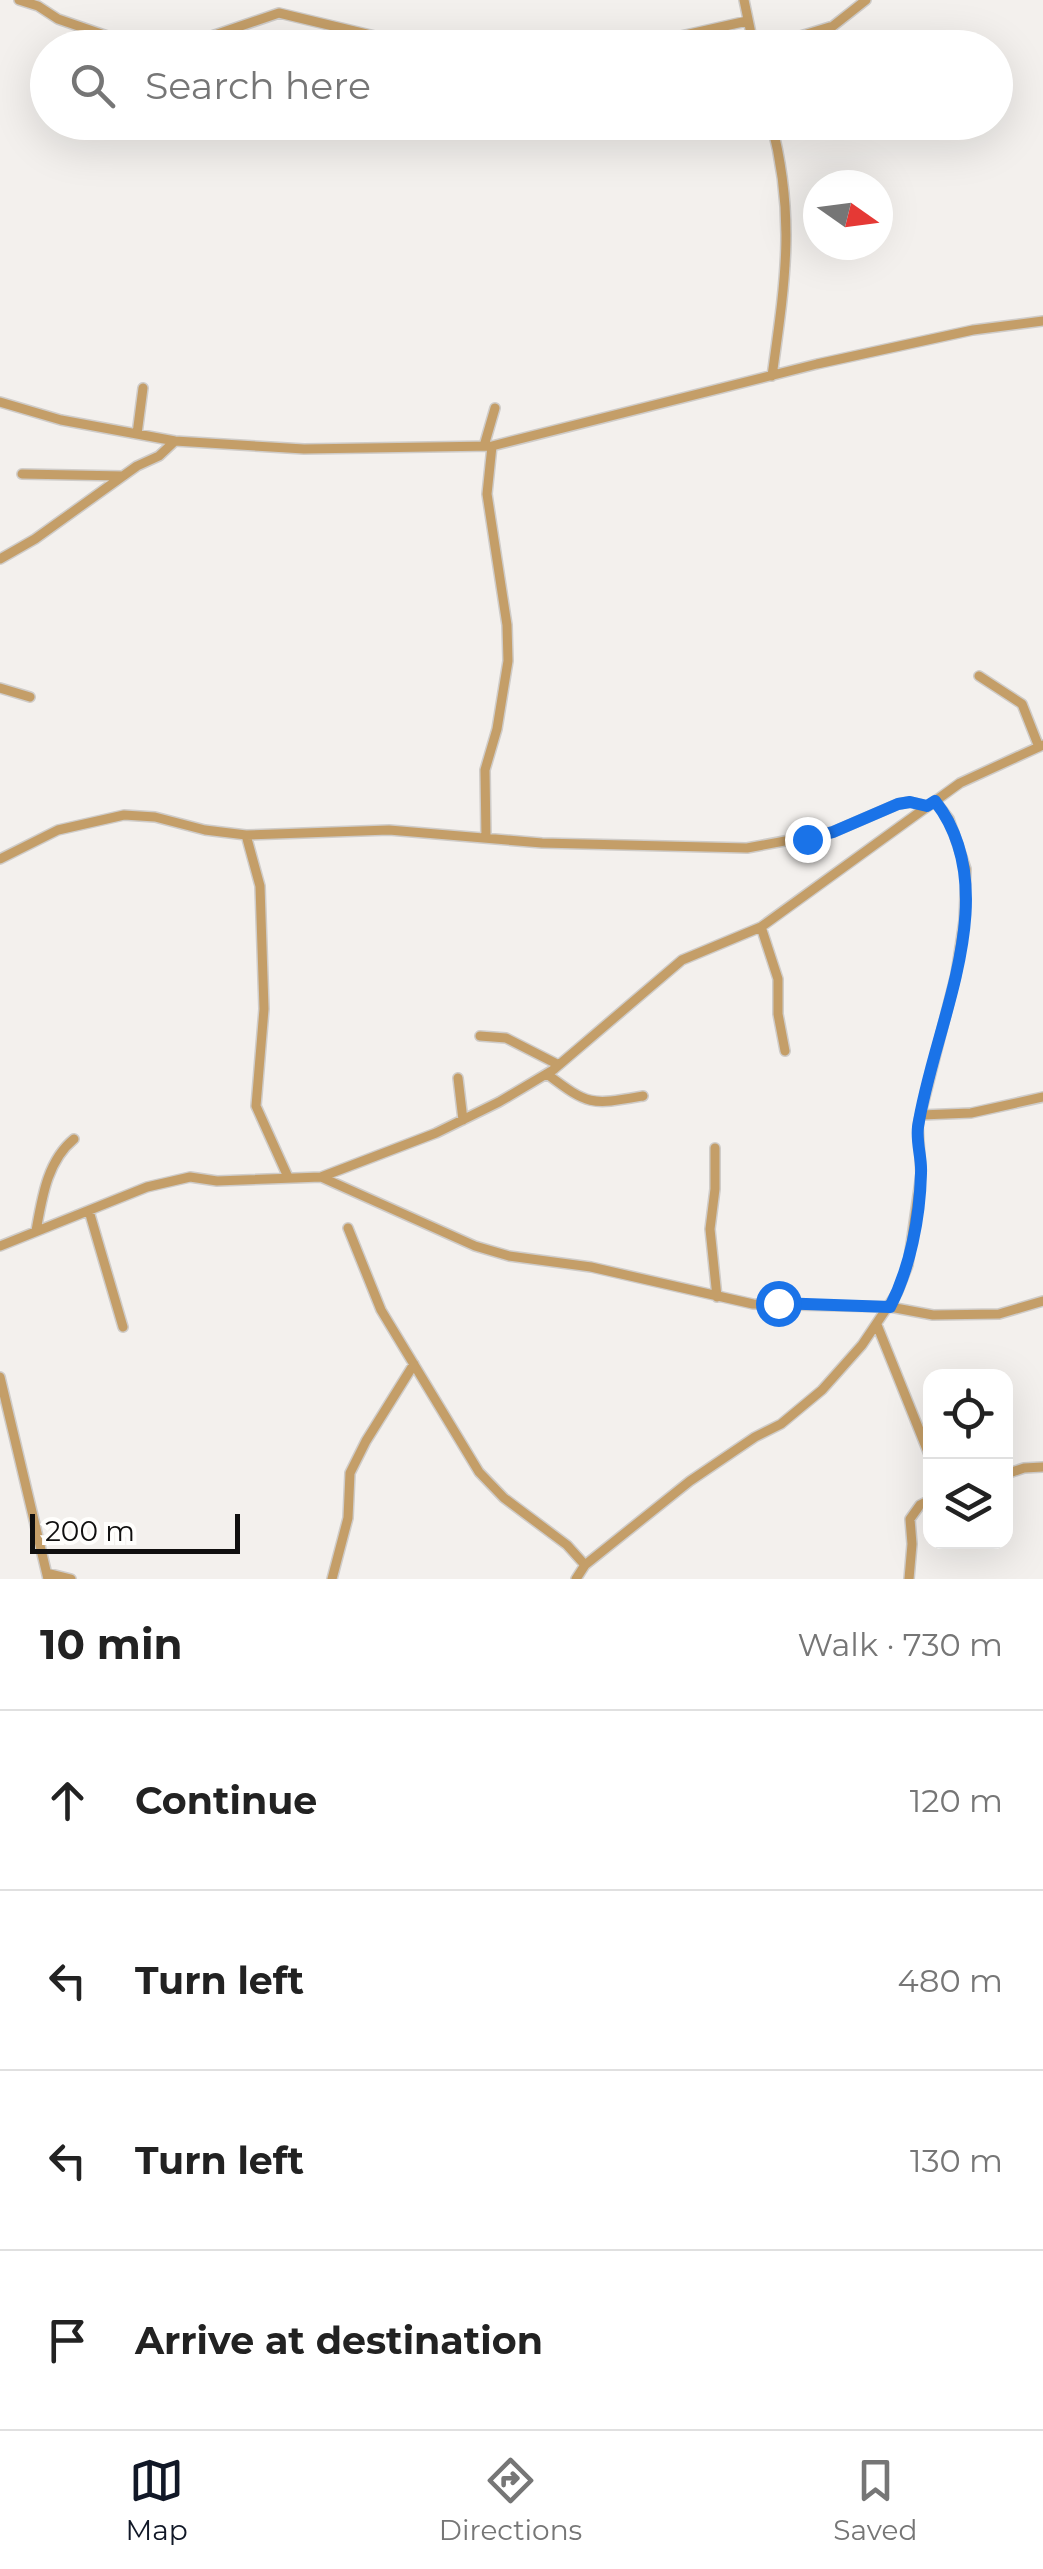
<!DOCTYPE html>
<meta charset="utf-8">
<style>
:root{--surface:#fff;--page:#f2f2f2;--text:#222;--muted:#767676;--line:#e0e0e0;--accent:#111827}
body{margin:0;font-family:Montserrat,sans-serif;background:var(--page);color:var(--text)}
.controls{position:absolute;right:30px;bottom:30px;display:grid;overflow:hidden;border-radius:20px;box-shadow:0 10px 40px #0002}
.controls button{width:90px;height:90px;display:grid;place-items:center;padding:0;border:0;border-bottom:2px solid var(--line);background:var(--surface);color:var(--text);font:50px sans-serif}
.compass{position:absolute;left:803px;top:170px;width:90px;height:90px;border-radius:50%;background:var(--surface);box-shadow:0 10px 40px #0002;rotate:104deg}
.scale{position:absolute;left:30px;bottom:25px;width:210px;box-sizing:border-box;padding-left:10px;border:5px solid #100f0f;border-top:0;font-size:28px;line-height:35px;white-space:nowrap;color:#100f0f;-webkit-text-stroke:8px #fffefc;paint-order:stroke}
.stop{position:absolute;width:30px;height:30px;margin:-22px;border:8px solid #1a73e8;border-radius:50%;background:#fff}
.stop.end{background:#1a73e8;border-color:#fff;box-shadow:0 2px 10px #0008}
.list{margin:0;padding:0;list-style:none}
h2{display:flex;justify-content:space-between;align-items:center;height:130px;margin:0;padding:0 40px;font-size:42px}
h2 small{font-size:32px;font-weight:400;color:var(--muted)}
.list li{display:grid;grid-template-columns:65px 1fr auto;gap:30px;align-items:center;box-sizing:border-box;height:180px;padding:0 40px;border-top:2px solid var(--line)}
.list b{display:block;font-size:38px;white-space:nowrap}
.list em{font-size:32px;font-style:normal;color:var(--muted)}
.icon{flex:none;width:55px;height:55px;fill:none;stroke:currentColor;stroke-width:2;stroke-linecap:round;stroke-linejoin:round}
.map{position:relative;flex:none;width:1043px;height:1579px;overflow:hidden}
.search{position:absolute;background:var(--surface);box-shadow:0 10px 40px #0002;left:30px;right:30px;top:30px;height:110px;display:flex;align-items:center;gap:25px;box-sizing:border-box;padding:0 35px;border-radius:55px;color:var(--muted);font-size:38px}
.sheet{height:850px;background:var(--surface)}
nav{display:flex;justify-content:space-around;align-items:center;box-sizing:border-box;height:140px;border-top:2px solid var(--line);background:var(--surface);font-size:28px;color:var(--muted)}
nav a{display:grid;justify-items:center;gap:5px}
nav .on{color:var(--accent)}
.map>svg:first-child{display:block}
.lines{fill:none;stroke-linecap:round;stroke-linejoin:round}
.minor-casing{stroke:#cfccc9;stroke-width:12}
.minor{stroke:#c49e68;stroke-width:9}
.route{stroke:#1a73e8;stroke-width:12}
</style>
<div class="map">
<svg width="1043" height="1579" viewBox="0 0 1043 1579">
<rect width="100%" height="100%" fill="#f3f0ed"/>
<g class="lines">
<defs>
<path id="minor" d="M19,0l19,6 20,13 58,20 27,5 31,2 26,-6 79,-27 146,35
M744,0l10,48
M605,48l58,-8 84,-19
M761,48l72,-22 33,-26
M771,122c25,93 14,161 1,254
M0,402l61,18 114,21 129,8 188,-3 325,-82 156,-34 70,-9
M137,434l6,-46
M484,446l11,-38
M22,474l101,2
M0,559l35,-20 102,-73 22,-10 16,-15
M979,676l43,28 17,43
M0,688l30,9
M246,835l14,51 4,123 -8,97 32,71
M486,838l-1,-68 12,-41 11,-68 -1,-36 -20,-131 5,-48
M0,859l58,-29 66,-15 31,2 50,13 41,5 143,-5 153,13 205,5 86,-16 65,-28 12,-2 17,4
M761,927l17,52v35l7,37
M480,1036l26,2 53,27
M547,1074c42,32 44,31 96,22
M458,1078l5,42
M921,1115l50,-2 72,-16
M715,1148v41l-5,40 7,68
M321,1177l154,69 34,10 82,11 162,37 137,3 43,8 66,-1 44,-13
M89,1211l34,116
M348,1228l33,82 98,162 25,26 63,47 18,20
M36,1231c6,-33 11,-70 38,-92
M0,1246l147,-59 43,-10 27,4 104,-4 115,-44 63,-31 54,-32 129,-110 79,-33 199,-144 83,-38
M877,1325l53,132
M0,1377l48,202
M1006,1474l18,-6 19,-1
M47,1573l24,6
M332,1579l16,-61 2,-45 16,-32 48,-77
M576,1579l9,-14 105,-84 65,-44 26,-13 41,-34 40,-45 35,-52 11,-28 13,-91 -3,-49 38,-151 8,-53 2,-52 -17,-50 -14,-18
M909,1579l3,-35 -2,-25 10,-14 10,-5"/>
</defs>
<!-- minor casing -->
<use href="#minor" class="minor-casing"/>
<!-- minor -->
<use href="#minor" class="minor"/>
</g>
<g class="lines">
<!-- route -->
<path class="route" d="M778,1303l112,4c20,-39 30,-89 31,-134 1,-15 -5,-30 -3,-46 15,-101 89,-234 17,-326l-8,5 -17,-4 -12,2 -65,28 -26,7"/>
</g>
</svg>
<div class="controls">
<button><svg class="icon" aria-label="locate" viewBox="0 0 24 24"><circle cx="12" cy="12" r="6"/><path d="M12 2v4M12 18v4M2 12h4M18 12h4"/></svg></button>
<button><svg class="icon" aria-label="layers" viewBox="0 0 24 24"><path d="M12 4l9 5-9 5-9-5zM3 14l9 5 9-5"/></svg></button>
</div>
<svg class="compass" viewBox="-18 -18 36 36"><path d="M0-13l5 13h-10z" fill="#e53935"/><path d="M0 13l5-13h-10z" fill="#767676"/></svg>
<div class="scale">200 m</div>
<div class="stop" style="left:778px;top:1303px"></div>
<div class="stop end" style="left:807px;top:839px"></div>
<div class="search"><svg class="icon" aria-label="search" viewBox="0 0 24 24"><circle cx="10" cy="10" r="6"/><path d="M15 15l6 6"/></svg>Search here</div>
</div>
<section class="sheet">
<h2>10 min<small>Walk · 730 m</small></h2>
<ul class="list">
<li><svg class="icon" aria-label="ahead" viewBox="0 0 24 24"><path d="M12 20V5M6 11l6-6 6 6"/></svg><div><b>Continue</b></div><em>120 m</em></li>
<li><svg class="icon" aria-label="left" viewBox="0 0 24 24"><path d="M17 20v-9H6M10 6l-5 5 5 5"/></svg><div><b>Turn left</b></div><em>480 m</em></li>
<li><svg class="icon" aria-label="left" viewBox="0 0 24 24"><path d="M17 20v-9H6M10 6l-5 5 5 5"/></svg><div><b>Turn left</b></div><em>130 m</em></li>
<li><svg class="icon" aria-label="arrive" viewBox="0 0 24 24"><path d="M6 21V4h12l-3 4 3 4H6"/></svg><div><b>Arrive at destination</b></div></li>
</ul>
</section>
<nav>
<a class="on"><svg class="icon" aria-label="map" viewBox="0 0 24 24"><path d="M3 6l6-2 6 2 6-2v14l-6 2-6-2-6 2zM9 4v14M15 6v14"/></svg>Map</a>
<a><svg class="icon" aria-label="directions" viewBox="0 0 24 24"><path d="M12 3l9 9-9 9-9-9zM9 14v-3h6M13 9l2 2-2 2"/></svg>Directions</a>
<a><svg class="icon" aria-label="saved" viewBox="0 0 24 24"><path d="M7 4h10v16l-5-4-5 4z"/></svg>Saved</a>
</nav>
